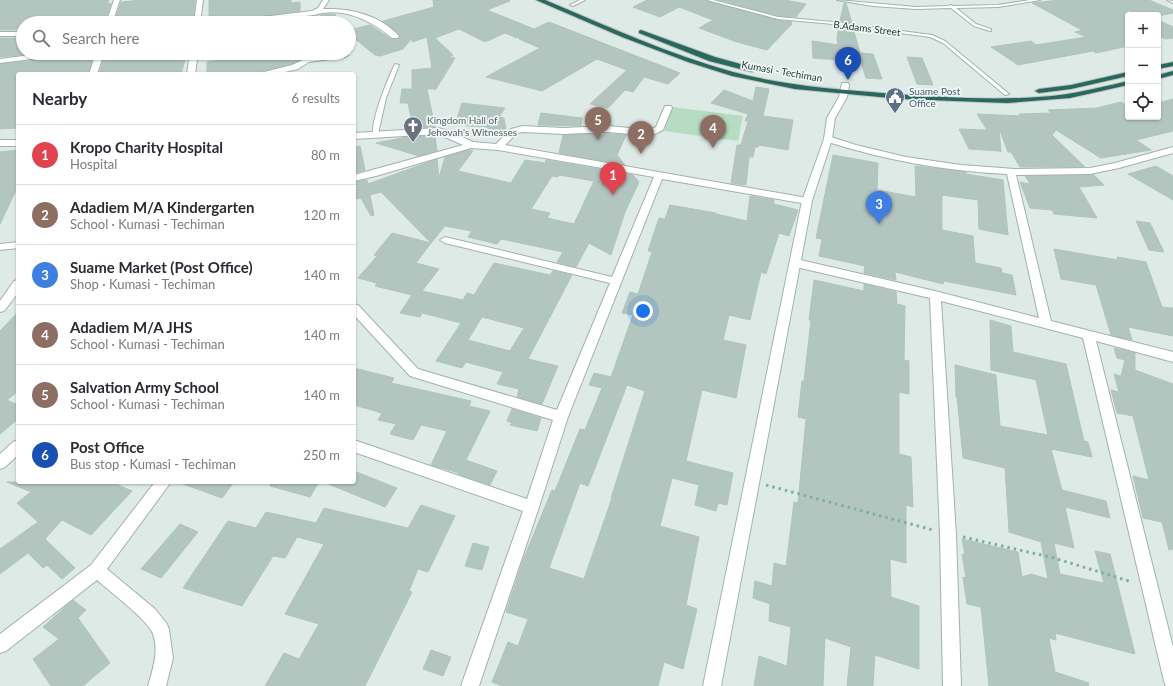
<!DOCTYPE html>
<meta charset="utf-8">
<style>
:root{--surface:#fff;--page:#f2f2f3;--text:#2b2b33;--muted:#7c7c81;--line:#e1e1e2;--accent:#7c3aed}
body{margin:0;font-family:Lato,sans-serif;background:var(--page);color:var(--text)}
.controls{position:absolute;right:12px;top:12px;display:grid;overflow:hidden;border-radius:4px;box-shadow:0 1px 3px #0004}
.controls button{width:36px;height:36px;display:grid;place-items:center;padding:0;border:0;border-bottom:1px solid var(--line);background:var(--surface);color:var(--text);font:20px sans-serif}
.you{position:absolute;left:643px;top:311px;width:14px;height:14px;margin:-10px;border:3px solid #fff;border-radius:50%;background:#1a73e8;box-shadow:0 0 0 6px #1a73e833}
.badge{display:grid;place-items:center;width:26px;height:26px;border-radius:50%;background:var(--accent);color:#fff;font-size:13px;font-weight:700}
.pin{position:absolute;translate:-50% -33px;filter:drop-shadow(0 1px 2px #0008)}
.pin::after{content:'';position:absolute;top:21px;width:14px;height:12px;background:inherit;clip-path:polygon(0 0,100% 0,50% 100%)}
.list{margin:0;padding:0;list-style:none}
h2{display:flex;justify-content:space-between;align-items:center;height:52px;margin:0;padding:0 16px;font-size:17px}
h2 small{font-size:13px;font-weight:400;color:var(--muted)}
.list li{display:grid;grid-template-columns:26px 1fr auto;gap:12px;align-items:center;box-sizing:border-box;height:60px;padding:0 16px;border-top:1px solid var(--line)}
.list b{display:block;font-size:15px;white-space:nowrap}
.list p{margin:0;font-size:13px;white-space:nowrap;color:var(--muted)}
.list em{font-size:13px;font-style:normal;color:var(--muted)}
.icon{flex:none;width:22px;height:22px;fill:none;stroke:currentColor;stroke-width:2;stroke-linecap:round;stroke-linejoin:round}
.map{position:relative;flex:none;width:1173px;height:686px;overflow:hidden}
.search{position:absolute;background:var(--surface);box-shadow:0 1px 3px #0004;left:16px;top:16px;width:340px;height:44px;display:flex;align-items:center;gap:10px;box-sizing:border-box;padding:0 14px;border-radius:22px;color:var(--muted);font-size:15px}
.panel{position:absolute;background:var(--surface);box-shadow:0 1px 3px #0004;left:16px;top:72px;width:340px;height:412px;border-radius:4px}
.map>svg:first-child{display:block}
.green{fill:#b6ddc2}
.building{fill:#b3c5bf;stroke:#b0c4bd;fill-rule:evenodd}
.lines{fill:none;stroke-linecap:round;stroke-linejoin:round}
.lane-casing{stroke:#a1b2ac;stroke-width:2}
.street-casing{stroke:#a1b2ac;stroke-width:2}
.secondary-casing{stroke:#9db7ae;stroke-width:2}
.highway-casing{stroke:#bcc4c2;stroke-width:2}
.path{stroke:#7dafa2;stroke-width:3;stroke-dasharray:2.5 4;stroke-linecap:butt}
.lane{fill:#fff;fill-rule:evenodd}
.street{fill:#fff;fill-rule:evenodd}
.secondary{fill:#fff;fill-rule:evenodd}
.highway{fill:#2a685e;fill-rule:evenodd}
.labels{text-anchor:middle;stroke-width:3.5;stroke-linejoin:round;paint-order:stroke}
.far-street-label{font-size:10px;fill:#1f3b34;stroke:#eef7f3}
.far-service-label{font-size:10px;fill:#4e5e75;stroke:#eef7f3;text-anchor:start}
.far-worship-label{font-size:10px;fill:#5b616d;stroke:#eef7f3;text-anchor:start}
</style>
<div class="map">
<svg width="1173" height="686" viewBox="0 0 1173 686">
<rect width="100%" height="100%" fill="#deeae5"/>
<!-- green -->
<path class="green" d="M672,107l71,9 -5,25 -74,-10z"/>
<!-- building -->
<path class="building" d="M0,0h109l-2,4 4,-1 -6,20h-3v-3l-21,3h-24l2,-7 -25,4 -3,3h-8v7h-23z
M141,0h54l-2,22 -10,1h-69l7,-21z
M209,0h82v3l9,-1v9l-72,9 -4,3h-15z
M433,0h76l1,1 -23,9 47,19 15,-7 131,51 -12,11 -24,-7 -11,15 -8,-2 -17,18 -18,-4 37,-34 -30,-11 -55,32 -56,-14 54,-29 -21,-9 2,-2 -4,1 -12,-5 -20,9 -26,-13 -24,9 18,17 -4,2 6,1 -19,31h-9l8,38 -22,1 -5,-25h-8l2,-14h10v-19l20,-2 -5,-31 -15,5v-4l-9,11 -23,7 -5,-1 -26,-21v-4l21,-5 21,14 7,1 2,-5 -17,-14 51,-14z
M647,0h59l72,20 14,2 -2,1 2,1 -25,26 -30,-8 -38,-14 14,-8 -34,-13 -19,10 -27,-10z
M719,0h66l21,4 -10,13 -18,-1z
M1059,0h90l24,10v3l-15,3 -19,-1 -11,-5v36l-32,7 -3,-2 -75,14 -27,-18 40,-6 5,4 50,-8 -11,-5 7,-2 -50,-27z
M844,3h2l6,20 -12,-2z
M335,14l2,9h-24l8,-8z
M300,18l-1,5h-40z
M1158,20l15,7v11l-8,1 -7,-3z
M839,26l14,2 7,25 13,1 9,25 -16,-1 -5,-16 -48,-4 -1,-17 26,4 -1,-7z
M0,38h23v15l6,1 -29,3z
M78,53h16l-6,21h-70v54l-18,1v-65l68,-7 1,-3z
M105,53h82l-6,21h-82z
M229,53h71l1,6 -9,5 -28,7 -2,3h-55v-12l21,-3z
M907,57l15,1 11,27 -16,-1z
M756,87l13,2 -6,27 30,4 -5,30 -29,-5 -1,2h-3l-2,10h-4l-3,28 -15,-2 6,-38h4l7,-24h-3l3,-7 -37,-11 13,-13 29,11z
M1173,99v32l-37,9 15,10 -50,8 -45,-28 -4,5 33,32h-65l-9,-15h-3l-9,-24 2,24 -1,-1 -31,-2 -10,-20 28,1 -10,-16 44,2 -2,-2 32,-1 -3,-3 49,-2 24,-6 7,4v11h30v-14z
M462,103l43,5 -6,9 5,1 2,12 -19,1v-4l-32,-2z
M541,113l41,5 -1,8 -43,-1z
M591,134l11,2 2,-2h5l17,1 -9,20 8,10 -66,-12 4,-18z
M435,136l2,15 -18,5 -43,-13 31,-6z
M360,146l5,24 -11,3v-26z
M18,150v36l-18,38v-72z
M469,150l4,1 -15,20 53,12 14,-23 20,3 1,-3 87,15 6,7 -14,30 -14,43 -22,-12 -13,24 -19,-5 6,-10 -62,-13 -4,5 -29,-7 4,-6 -27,-5 -14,17 -50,-51 -11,3 4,20 -3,1 -10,-18 -6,1 -1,-10 2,-1 -2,-6 13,-2 1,4 69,-25 2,19 6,-21zM559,175l35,6 -20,43 -27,-6 3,-5 -19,-4 21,-33 6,1z
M833,155l45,8 -1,27 39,7 -1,-31 51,6v2l37,6 5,55 -29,-6 -1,-29 -36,-5v35l31,6 2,27 26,5 1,5 10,2 4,20 -72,-14 -1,3 -48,-12 1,8 -32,-7 1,-7 -46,-10 3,-17 -6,-1z
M1156,166l17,10v24l-45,-26z
M1094,175l10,10 -25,2 18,31 -43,-4 -2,-4 -22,-2 -10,-26 10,2 -5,-8z
M750,196l24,4v4l24,6 -9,26 -10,-3 -13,41 -5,-2 -11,48 -21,-5 -6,25 23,5 -10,53 -34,-8 -16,71 47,12 -6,32 -9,-2 -2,8 -21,-6 4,-20 -27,-7 -12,48 39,11 -13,68 11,4 -14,60 -19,-7 -6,24h-155l-11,-4 16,-40 10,4 10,-27 -22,-7 17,-52 29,-70 3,1 25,-62 5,1 17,-42 -13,-3 5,-12 17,4 22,-62 -11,-2 8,-21 8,2 14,-42 -4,-1 11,-33 6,1 5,-14 46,8v1l31,7zM627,385l18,6 -34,107h1l-28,81 -35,-11 31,-85 8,3z
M1136,221l14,2 14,29 -15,-2z
M392,233l39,10 -15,20 23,6 -17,22 41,9 4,-7 7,2 20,-32 56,12 3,-4 19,4 -44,84 30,7 -16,38 -25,-7 2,-8 -22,-5 6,-12 -37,-10 -4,6 -26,-7 25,-38 -39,-10 -2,4 -20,-4 12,-18 -37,-9 2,-3 -19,-5 19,-22 -3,-1zM482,317l42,11 -14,23 -42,-11z
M1054,249l64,11 -1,-3 29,5 16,45 11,1v28l-45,-9 4,13 -21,-5 -15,-50 -35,-6z
M814,280l50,11v-7l32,8 1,12 8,2 -1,54 5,1v33l-10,-2v62l12,3 2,50 -7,-2v58l-16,-4 1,38 28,9v63l-44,-14 -2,31h-26l4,-39 -26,-9 -2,48h-69l5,-30 28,10 4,-39 -22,-6 1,-17 -17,-6 2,-17 17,5 2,-23 12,3 8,-64 4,1 8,-84 -8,-2 4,-36h2l7,-61h-2z
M18,312v79l-11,9 11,5v14l-18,15v-103z
M990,320l21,6 2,26 53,12 18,77 4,1 4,15 -41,-8 11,41 44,11 4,17 -45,-11 9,41 -20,-5 6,31 44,9 -9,-32 15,3 25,100 -80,-21 1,7 -7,-2 6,34 34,11 -1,3h-99l-8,-79 -14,-3 -4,-27 3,1 -4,-24 3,1 -3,-16 56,13 4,25 9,-3 17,5 -7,-37 -32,-10 -4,-64 -42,-10 -6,-61h-1l-1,-32 41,10 4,51 48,9 -12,-55 -45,-10z
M1114,348l21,5v17l38,14v165l-4,1 -7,-28 -19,-4 -10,-42 16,4 -16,-64 -16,-3 -6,-23 8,2 -5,-18 7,2 4,-16 -8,-2z
M354,368l40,10 -3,5 80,18 -2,5 21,5 -24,49 31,11 -7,14 -32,-11 1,-1 -28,-8 16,-34 -26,-6 -8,15 -23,-6 6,-10 -18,-4 4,-7 -28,-8z
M512,409l29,9 -4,13 -27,-6 2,-2 -5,-2z
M354,471l43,17 -12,19 -59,-24 28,-1z
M7,482h104l21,9 -41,44 -29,-15 -17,19 30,29 -13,11 -15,-14 -4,3 -15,-15 -28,21v-25l38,-27 -21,-19 14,-11z
M183,482h51l-12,16 -39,-14z
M271,482h48l-9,15 -40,-11z
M421,505l34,11 -27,56 -10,-3 -9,22 3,1 -47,94h-100l19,-33 15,6 20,-35 -34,-10 39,-70 -27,-7 -12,21 -12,-2 -31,50 -59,-18 45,-67 28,7 10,-16 50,11 8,-15 84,20z
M180,524l18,8 -37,46 -20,-9z
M473,543l16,4 -7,23 -17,-4z
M73,600l13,10 -8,8 32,45 -27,23h-32l-18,-27 26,-20 -16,-12z
M431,650l20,7 -8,19 -20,-7z"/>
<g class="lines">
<defs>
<path id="lane" d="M580,0h5l-12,6 -3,-1z
M707,0h6l65,17 55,5 99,13 13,6 64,53 -4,1 -62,-52 -13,-6 -97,-13 -55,-5z
M837,0l79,7 33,-1 2,-1 2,1 45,-1 32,-5h10l-42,7 -42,1 20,16 15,5v2h-1l-16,-5 -23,-18 -35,1 -43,-3z
M1167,0l6,1v2z
M395,64l4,1 -13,33 -8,36 -5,1c-2,-15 15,-57 22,-71z"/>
<path id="street" d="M114,0h6l-8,23h-6z
M197,0h6l-3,23h-6z
M323,0h6l-6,9c28,-1 57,6 76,27l-1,2h-6c-21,-18 -50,-32 -78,-23l-68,8h-21l3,-2 84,-10 6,-3z
M0,32h23v4h-23z
M46,53h21l-4,2 -63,8v-4z
M96,53h8l-7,21h-8z
M190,53h8l-3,21h-8z
M342,53l6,2 -4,2 -35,5 -11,7 -22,5h-13l1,-2 28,-7 15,-7z
M665,106h6l1,2 -9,22 -12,6 -42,-4 -46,2 -40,-2 -6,1 -12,12 302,53 5,3 -5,3 -145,-25 -94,238 -29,90 -60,179h-18l62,-175 -169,-59v-12l173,59 26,-79 -143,-44 -56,-61v-11l4,1 60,64 139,41 53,-127 -165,-40 -5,-3 5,-3 167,40 42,-100 -156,-27 -27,-2 -95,28 -22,5v-6l109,-30 -25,-11 -84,5v-6l84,-5 11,3 24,11 23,2 15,-15 12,-3 40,2 46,-2 41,4 6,-3z
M828,136l28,9 50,12 55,8 54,4 75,-1 25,-5 58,-16v6l-54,15 -29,6 -74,1 35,146 122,31v10l-77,-21 77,306v39h-7l-2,-5 -81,-343 -142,-37 15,233 5,152h-18l-3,-152 -10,-236 -134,-31 -4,-1 -1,-3 1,-3 4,-1 139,32 104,27 -32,-144c-63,-3 -123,-14 -182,-33l-1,-2z
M0,140h18v6h-18z
M18,242v6l-18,2v-6z
M18,280v13l-14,18 -4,1v-11l14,-20z
M18,440v15l-13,12 -5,2v-15l13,-12z
M155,482h16l-64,87 48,40 12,15 2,6 4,28 -7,28h-18c5,-17 11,-35 5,-52 -4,-13 -44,-43 -56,-54l-91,71 -6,2v-19l91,-69z"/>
<path id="secondary" d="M842,83h6l1,2 -2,12 -12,21 -3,21 -20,62 -91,485h-18l99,-485 22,-62 3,-21 12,-21z"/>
<path id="highway" d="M536,0h9c62,26 123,54 188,72 49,13 100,17 149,21 59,4 119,9 178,2 23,-3 46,-9 68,-14v4l-58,13 -63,5 -106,-4 -106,-10 -63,-13 -44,-14 -66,-25z
M641,30l74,27 40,11 1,2 -4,2 -43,-11 -70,-28v-2z
M1173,62v4l-15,3v-4z
M1173,71v4l-15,4v-4z
M1128,72v4l-57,13 -32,4 -4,-2 4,-2 32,-4z"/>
</defs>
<!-- lane casing -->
<use href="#lane" class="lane-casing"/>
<!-- street casing -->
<use href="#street" class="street-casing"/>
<!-- secondary casing -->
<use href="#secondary" class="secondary-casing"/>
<!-- highway casing -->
<use href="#highway" class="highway-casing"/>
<!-- path -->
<path class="path" d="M766,485l167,45
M963,537l91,21 78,24"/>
<!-- lane -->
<use href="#lane" class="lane"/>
<!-- street -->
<use href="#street" class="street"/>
<!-- secondary -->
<use href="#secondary" class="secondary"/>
<!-- highway -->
<use href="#highway" class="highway"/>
</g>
<!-- icons -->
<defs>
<symbol id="civic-pin" viewBox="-11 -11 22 30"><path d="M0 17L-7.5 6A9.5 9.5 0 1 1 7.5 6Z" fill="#5c6f8a" stroke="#eef7f3"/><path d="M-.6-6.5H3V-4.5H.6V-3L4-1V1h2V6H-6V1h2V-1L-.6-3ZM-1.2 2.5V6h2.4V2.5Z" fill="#fff"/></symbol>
<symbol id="church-pin" viewBox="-11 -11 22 30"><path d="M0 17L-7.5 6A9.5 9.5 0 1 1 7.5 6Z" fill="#6b7280" stroke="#eef7f3"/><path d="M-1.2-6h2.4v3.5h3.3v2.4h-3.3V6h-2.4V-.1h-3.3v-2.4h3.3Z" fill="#fff"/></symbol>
</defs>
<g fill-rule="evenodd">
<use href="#civic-pin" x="884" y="86" width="22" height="30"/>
<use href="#church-pin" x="402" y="115" width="22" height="30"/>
</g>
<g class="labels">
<!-- far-street labels -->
<g class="far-street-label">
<text transform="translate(867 28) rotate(7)" y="4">B.Adams Street</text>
<text transform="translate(782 71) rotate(10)" y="4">Kumasi - Techiman</text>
</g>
<!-- far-service labels -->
<g class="far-service-label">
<text x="909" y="95">Suame Post<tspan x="909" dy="12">Office</tspan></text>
</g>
<!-- far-worship labels -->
<g class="far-worship-label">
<text x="427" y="124">Kingdom Hall of<tspan x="427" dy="12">Jehovah's Witnesses</tspan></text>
</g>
</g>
</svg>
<div class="controls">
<button>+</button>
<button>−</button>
<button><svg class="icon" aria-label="locate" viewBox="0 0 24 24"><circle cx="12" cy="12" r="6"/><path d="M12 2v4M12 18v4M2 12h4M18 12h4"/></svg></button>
</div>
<div class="you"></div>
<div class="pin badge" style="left:613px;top:195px;background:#e0444e">1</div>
<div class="pin badge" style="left:641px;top:154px;background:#8d6e63">2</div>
<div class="pin badge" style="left:879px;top:224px;background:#3f7fe0">3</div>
<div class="pin badge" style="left:713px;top:148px;background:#8d6e63">4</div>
<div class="pin badge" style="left:598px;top:140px;background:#8d6e63">5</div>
<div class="pin badge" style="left:848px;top:80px;background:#1a4fb4">6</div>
<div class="search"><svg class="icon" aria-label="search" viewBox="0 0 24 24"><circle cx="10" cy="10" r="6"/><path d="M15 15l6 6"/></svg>Search here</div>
<section class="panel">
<h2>Nearby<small>6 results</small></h2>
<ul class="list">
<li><span class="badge" style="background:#e0444e">1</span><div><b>Kropo Charity Hospital</b><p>Hospital</p></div><em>80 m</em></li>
<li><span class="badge" style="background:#8d6e63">2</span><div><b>Adadiem M/A Kindergarten</b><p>School · Kumasi - Techiman</p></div><em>120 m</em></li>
<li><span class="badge" style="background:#3f7fe0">3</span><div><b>Suame Market (Post Office)</b><p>Shop · Kumasi - Techiman</p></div><em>140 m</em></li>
<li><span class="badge" style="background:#8d6e63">4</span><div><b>Adadiem M/A JHS</b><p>School · Kumasi - Techiman</p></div><em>140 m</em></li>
<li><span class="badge" style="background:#8d6e63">5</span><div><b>Salvation Army School</b><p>School · Kumasi - Techiman</p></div><em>140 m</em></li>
<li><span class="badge" style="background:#1a4fb4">6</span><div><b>Post Office</b><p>Bus stop · Kumasi - Techiman</p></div><em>250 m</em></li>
</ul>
</section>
</div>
